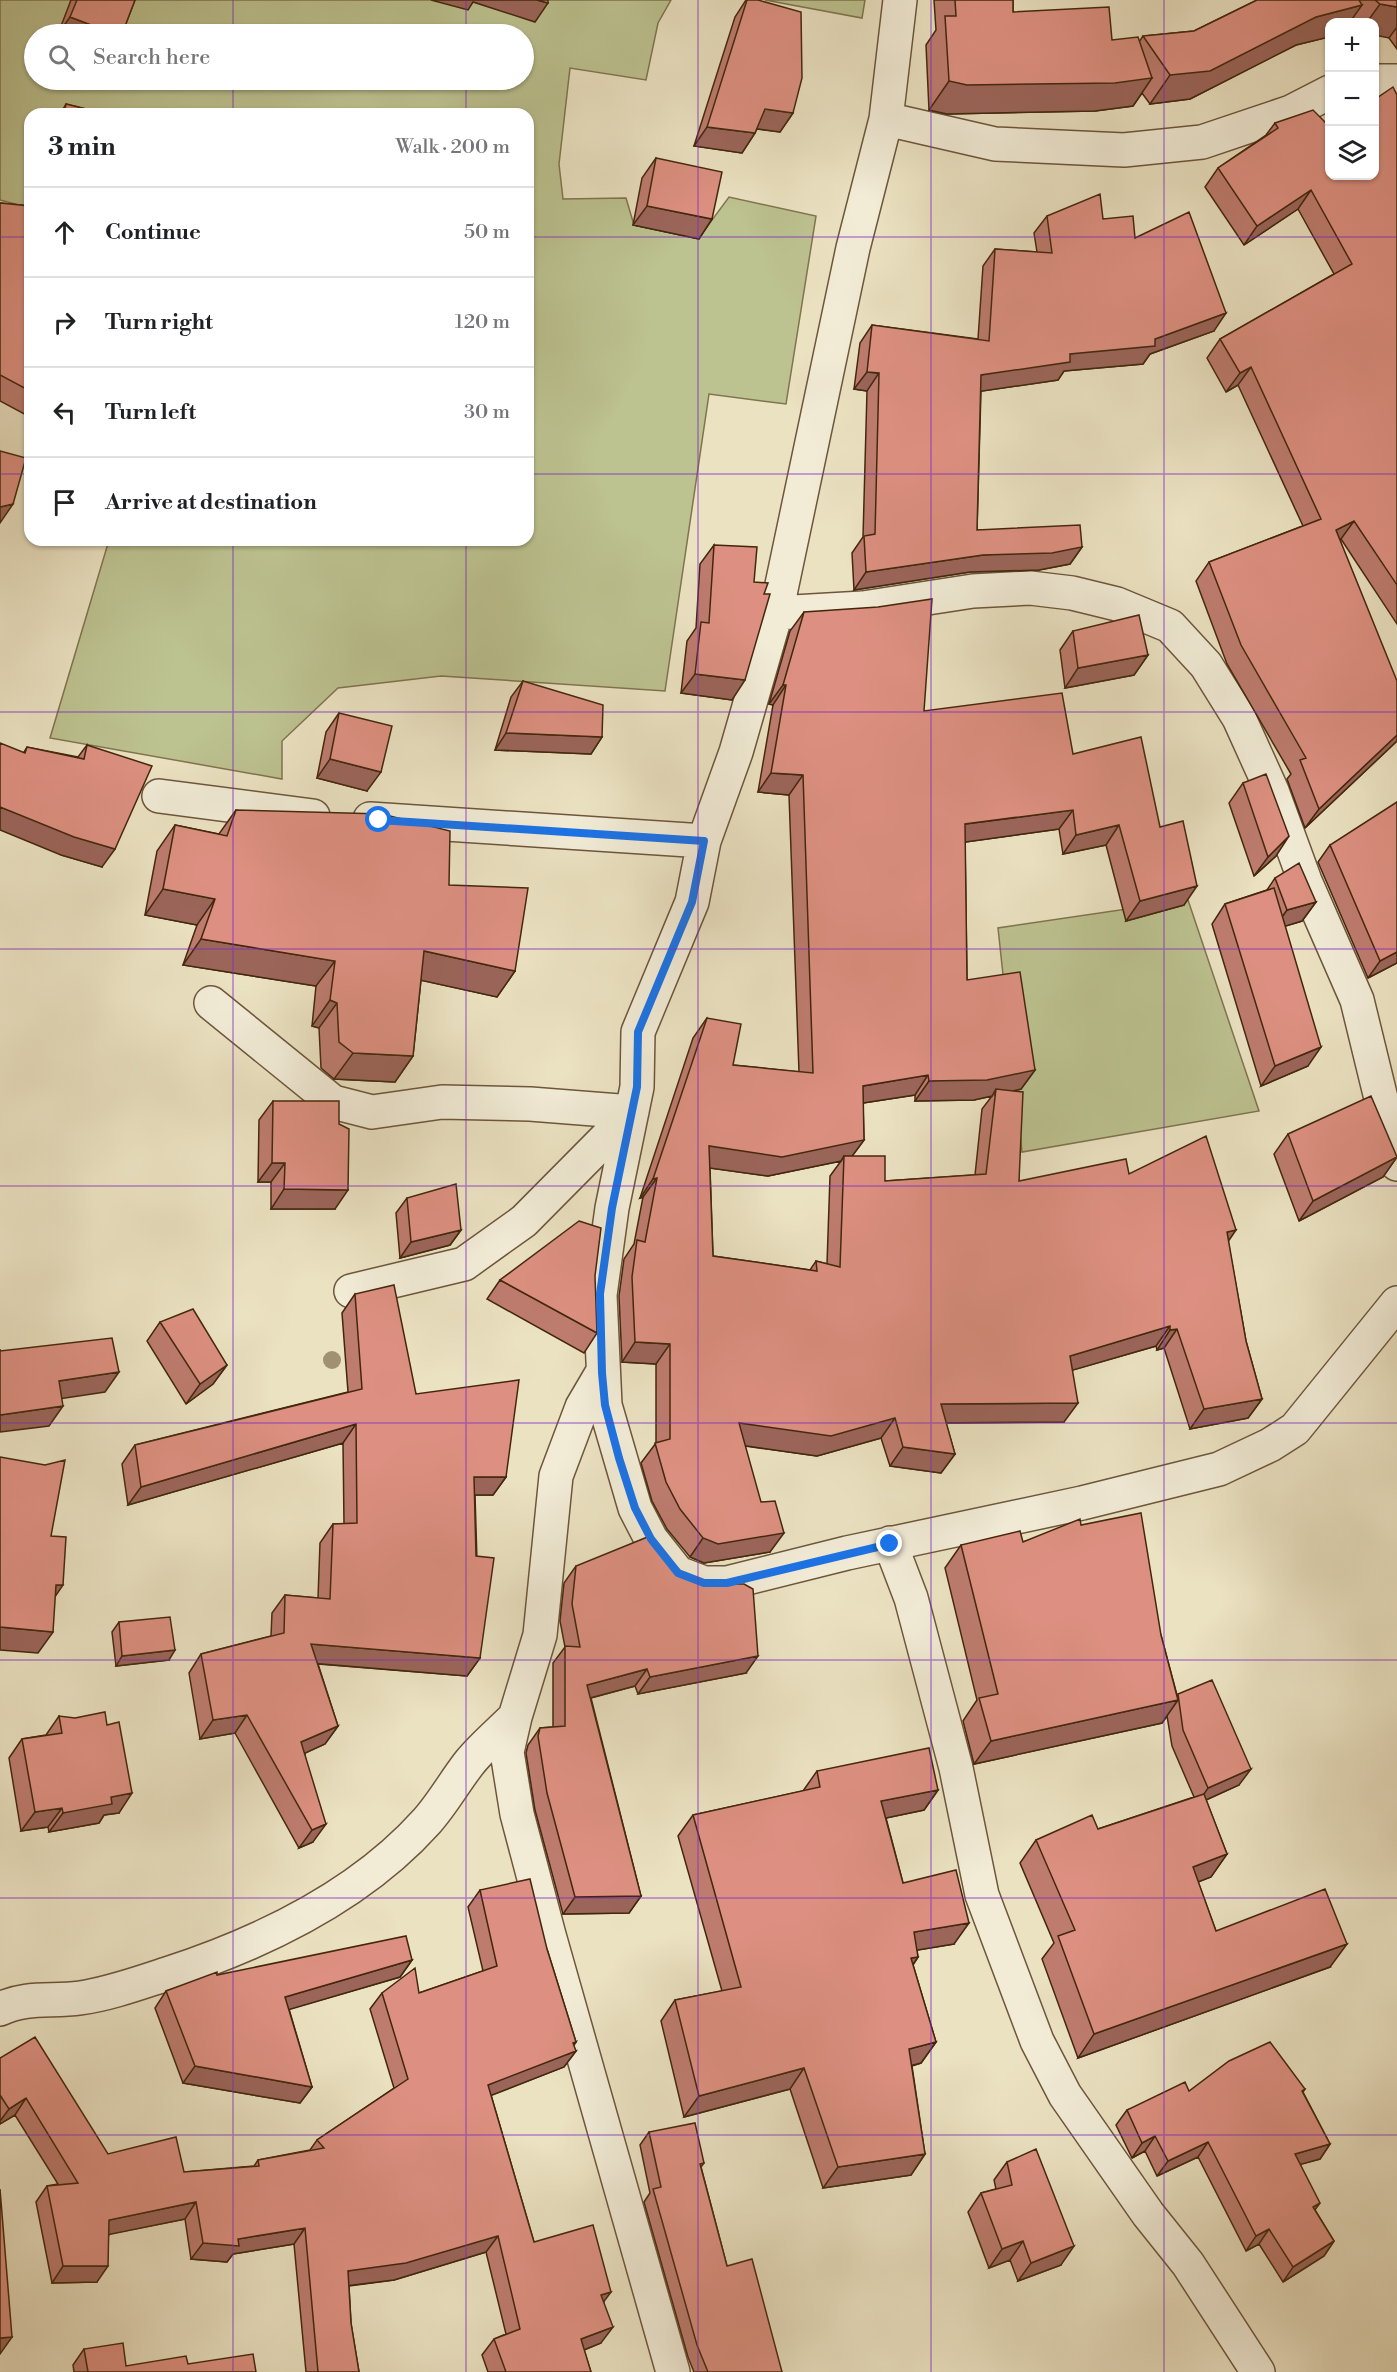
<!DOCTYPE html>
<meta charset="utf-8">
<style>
:root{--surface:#fff;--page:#f6f6f6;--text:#202124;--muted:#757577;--line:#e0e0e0}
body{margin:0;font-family:"Libre Bodoni",serif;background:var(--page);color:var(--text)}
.controls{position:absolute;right:18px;top:18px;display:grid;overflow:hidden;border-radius:12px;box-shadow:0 2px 4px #0004}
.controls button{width:54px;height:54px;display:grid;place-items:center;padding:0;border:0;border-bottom:2px solid var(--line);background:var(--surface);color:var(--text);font:30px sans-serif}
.stop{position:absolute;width:18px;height:18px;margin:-14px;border:4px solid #1a73e8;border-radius:50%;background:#fff}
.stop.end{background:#1a73e8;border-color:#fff;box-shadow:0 2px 6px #0008}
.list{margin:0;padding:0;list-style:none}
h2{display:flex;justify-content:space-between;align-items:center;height:78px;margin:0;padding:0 24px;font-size:26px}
h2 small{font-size:20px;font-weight:400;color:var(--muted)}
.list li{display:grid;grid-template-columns:39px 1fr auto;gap:18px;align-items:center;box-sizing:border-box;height:90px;padding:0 24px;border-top:2px solid var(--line)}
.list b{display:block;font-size:22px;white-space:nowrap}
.list em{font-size:20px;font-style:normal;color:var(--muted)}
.icon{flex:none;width:33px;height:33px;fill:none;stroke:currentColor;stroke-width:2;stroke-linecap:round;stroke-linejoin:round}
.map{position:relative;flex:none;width:1397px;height:2372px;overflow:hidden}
.search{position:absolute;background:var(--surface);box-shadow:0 2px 4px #0004;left:24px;top:24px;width:510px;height:66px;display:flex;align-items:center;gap:15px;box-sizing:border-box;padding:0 21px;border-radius:33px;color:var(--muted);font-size:22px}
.panel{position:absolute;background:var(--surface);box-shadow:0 2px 4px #0004;left:24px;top:108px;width:510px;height:438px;border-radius:18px}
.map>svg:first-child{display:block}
.green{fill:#bcc290;stroke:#80744e;stroke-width:1.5;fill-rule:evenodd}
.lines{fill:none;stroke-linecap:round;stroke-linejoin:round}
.minor-casing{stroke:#6d563a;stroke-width:36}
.minor{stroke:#f2ecd7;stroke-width:33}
.tree{fill:#9f9171}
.wall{fill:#be7c6f;stroke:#43270d;stroke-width:1.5;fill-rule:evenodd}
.shaded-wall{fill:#9b655a;stroke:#43270d;stroke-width:1.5}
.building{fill:#dd9081;stroke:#43270d;stroke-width:1.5}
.route{stroke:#1a73e8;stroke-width:8}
.grid{fill:none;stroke:#7b2cbf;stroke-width:1.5;stroke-opacity:0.55}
</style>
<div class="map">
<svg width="1397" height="2372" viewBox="0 0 1397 2372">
<rect width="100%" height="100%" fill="#ebe2c2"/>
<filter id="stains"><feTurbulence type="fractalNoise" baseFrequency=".00333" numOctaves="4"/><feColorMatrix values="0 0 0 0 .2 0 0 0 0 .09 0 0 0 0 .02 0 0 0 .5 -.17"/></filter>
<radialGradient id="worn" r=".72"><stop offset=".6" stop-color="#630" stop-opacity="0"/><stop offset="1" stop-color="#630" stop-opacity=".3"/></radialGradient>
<!-- green -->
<path class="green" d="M0,0h671l-13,23 -12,57 -76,-12 -11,96 4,35 63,-1 8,27 64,14 31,-42 87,19 -30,188 -77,-10 -44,297 -224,-15 -103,12 -56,53v38l-232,-41 59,-198h419v-426h-498v94l-30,-8zM34,34h490v46h-490z
M765,0h100l-3,18z
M1188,900l71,211 -237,41 -24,-224z"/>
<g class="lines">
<defs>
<path id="minor" d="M900,0l-14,119 -33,129 -77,365 -40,139 -32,89 -12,61 -54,130 -1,55 -25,121 -12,87 5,110 30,103 16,31 27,34 26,10h23l120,-30 235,-50 137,-34 51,-24 25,-16 102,-126
M1374,81h23
M886,119l109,25 129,6 78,-8 89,-30 39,-20
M776,613l87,-5 110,-17 57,-3 42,5 45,11 53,22 36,39 33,53 33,73 33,90 52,119 40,164
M159,796l154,20
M370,819l334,22
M211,1003l122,99 39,10 70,-10 88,2 102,8
M351,1291l113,-27 60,-43 108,-109
M602,1373l-20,34 -26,69 -16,159 -25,82 -8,35 10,62 32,121 124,437
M890,1543l21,55 45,170 26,127 55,146 28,54 83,119 40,50 70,108
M0,2009c27,-13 51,-7 80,-11 29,-4 59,-15 87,-24 95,-31 193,-78 260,-153 16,-18 28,-40 43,-59 13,-16 30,-30 45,-45"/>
</defs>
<!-- minor casing -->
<use href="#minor" class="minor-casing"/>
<!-- minor -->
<use href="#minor" class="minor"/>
</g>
<!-- trees -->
<circle class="tree" cx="332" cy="1360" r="9"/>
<!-- wall -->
<path class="wall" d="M71,0h64l-13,34h-64z
M746,0h12l35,113 -13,19 -23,-3 -2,4 -13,20 -48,-7 41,-129z
M934,0h79v12l99,28 27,2 4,-6 51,-5 63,-31h140v49l-8,-11 -15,-16h-45v15l-33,8 -106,54 -40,5 -8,-11 -9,13 -38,5 -148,3 -18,-4 -3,-65 10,-15z
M1397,95v529l-56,-85 -1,1 57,201 -92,87 -18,-49 4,-5 -64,-110 -31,-83 13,-19 94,-36 -65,-141 -12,7 -19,-34 13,-19 114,-65 -36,-65 -54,36 -39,-58 13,-19 48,-33 9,-12 54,53z
M66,104l40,10h-46z
M656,158l56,61 -13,20 -66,-14 9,-47z
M0,203l30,3v211l-30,-16z
M1047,216l56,3 32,19 79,93 -64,23 -7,10 -79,7 -6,9 -77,11 -4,139 105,17 -12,17 -31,6 -69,2 -116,18 -2,-37 11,-16 4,-146 -13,-2 6,-46 12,-18 106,14 5,-73 12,-17 42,3 -3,-19z
M714,545l18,155 -51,-7 6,-52 9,-13 4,-64z
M804,612l120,99 149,43 87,73 24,78 -58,16 -20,-76 -43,9 -4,-25 -94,13 2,138 68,90 -14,19 -8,2 6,90 110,-7 99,67 18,100 16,58 -14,19 -58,11 -26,-81 -7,2 -1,-4 -84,24 -8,52 -118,1 9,31 -14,19 -51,-7 -9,-28 -64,18 -72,-10 25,106 -66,11 -14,-6 -23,-28 -15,-28 -11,-38 15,-20v-79l-34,-2 -3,-66 5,-37 10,-15 9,-47 -3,1 53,-160 14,-20 26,47 66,7 -10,-277 -31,-3 15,-87 -4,-1 21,-73zM915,1095v6l59,-1 18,-4 -10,13 -7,66 -90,6 -33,-25 12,-16 -1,-37zM841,1161l-11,15 -3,88 -11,-3 -6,9 -97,-14 -3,-88 58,8z
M1073,631l75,24 -14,20 -69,13 -5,-38z
M523,681l79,56 -11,17 -96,-4 16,-53z
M339,713l28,78 -50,-13 9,-46z
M87,745l15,122 -41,-12 -37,-103 3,-5 51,10z
M1243,783l33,73 -22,20 -25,-73z
M236,810l213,75 66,86 -18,26 -76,-17 -8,76 -18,26 -61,-3 -13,-11 -2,-40 -7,-2 4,-40 -133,-21 14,-40 -52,-10 12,-64 18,-26 44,9z
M1330,845l67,118 -29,15 -50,-116z
M1275,878l41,24 -14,19 -17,5 23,140 -47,20 -49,-162 13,-20 42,-14z
M273,1101l62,108h-64v-27h-13l1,-62z
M1288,1134l109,23 -14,20 -84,44 -25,-67z
M407,1198l54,32 -11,15 -50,13 -4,-45z
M500,1280l97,53 -13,20 -97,-54z
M355,1294l61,100 90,83 -13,18h-18l5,163 -13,18 -149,-12 20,62 -13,18 -20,9 8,89 -14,6 -64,-115 -35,6 -11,-66 12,-19 70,-18 1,-23 13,-18 33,3 2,-55 13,-19h11l-1,-81 -215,62 -6,-41 13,-19 213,-53 -6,-79z
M160,1322l67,43 -14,19 -27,20 -39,-63z
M1081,1525l80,110 16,60 62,90 -33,15 21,54 -16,23 -13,5 18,49 114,36 -252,91 -36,-99 12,-16 -34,-80 16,-23 62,-11 96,-32 -22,-51 -5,-30 -5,7 -188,41 -11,-43 14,-21 -32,-132 16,-23 62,-3z
M576,1566l170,107 -108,21 -3,-8 -44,12 50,198 -12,17 -66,1 -28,-104 -9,-57 2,-8 12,-17 13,-1v-64l12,-16 -5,-26 4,-38z
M119,1622l50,38 -53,6 -4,-34z
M59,1716l60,97 -15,2 -5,8 -50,9 -1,-5 -27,4 -12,-73 13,-19 24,-4z
M817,1771l121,19 -14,20 -38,8 17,65 51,61 -37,6 1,7 -5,8 23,77 -15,21 -9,3 13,88 -14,21 -88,13 -33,-99 -106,28 -23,-96 14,-21 47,-9 -44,-155 15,-21 110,-24z
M480,1890l67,59 29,93 -3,4 3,5 -12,16 -73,28 43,147 70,60 -3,41 -17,7 7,22h-103l-6,-17 12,-16 12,-5 -20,-82 -92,28 -45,6 2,37 8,49h-53l-12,-128 -61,10 -6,8 -36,-3 -6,-40 -76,15 -12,48 -45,1 -16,-81 11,-16 11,-2 -43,-69 -15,9v-66l108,96 76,18 70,-6 4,-6 52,-10 7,-10 77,-52 -24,-79 12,-16h37l64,-22 -15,-64z
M412,1960l-12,17 -111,32 23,78 -12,16 -117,-20 -28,-75 11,-17 51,-16z
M1305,2089l-2,3 27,52 -10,15 -20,5 15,46 19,31 -10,15 -41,26 -24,-38 -13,7 -48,-94 -41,19 -12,-25 -13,7 -16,-33 11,-15 62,-19z
M649,2132l55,31 -3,4 26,99 55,106h-88l-6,-15 -44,-155 6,-9 -10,-48z
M1007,2162l54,103 -43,16 -8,-21 -21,8 -21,-56 13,-19 15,-4 -2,-9z
M84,2349l42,17 62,-2 68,8h-182l-1,-7z"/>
<!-- shaded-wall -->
<path class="shaded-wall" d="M431,0h106l11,3 -13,19 -62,-20 -5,8z
M1380,4l17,3v20l-8,11 -15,-3v-13h-7z
M1362,5l-12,17h-21v15l-33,8 -106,54 -40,5 20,-29 146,-58z
M70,17l45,17h-57z
M1152,78l-19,28 -38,5 -148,3 -18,-4 20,-29z
M765,109l28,4 -13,19 -29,-4z
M707,127l48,6 -13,20 -48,-7z
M1311,190l-13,19 -54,36 13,-19z
M647,206l65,13 -13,20 -66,-14z
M1226,313l-12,18 -64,23 -7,10 -79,7 -6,9 -89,13 12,-18 89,-21 85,-15z
M1251,367l-13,18 -12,7 14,-19z
M867,372l12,1 -12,18 -13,-2z
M13,504l-13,19v-16z
M1354,521l-13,18 -19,10 14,-19z
M1082,547l-12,17 -31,6 -69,2 -116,18 12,-18 117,-17z
M1148,655l-14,20 -69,13 13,-20z
M695,674l50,6 -13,20 -51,-7z
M783,685h3l-13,20 -4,-1z
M506,733l96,4 -11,17 -96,-4z
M1397,735v6l-92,87 14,-19z
M330,759l51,13 -14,19 -50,-13z
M771,773l32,2 -14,20 -31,-3z
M0,807l115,42 -13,18 -41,-12 -61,-25z
M1073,810l-14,19 -108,15 14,-20z
M1119,825l-13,20 -43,9 13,-19z
M1289,836l-13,20 -22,20 14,-19z
M1197,886l-13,19 -58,16 14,-20z
M163,889l52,10 -18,26 -52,-10z
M1316,902l-14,19 -29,9 14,-20z
M201,939l134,22 -19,25 -133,-21z
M424,951l91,20 -18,26 -91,-20z
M1397,952v11l-29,15 12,-17z
M330,1000l7,3 -18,25 -7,-2z
M1321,1047l-13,19 -47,20 14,-20z
M353,1053l60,3 -18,26 -61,-3z
M1035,1070l-14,19 -26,6 1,-6 -4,7 -18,4 -59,1 14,-20z
M928,1075l-13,20 -65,10 13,-19z
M864,1140l-14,19 -6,-3 -3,5 -73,15 -73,-10 14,-20z
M1397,1157l-14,20 -84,44 14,-20z
M272,1163h13l-14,19h-13z
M657,1178l-14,19 -3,1 13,-19z
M284,1189l64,1 -13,19h-64z
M461,1230l-11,15 -50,13 11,-16z
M1236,1230l-13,19 4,-17z
M1170,1326l-14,20 -100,29 14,-19z
M1177,1329l-13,19 -7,2 13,-20z
M635,1342l35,2 -14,20 -34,-2z
M227,1365l-14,19 -27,20 14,-20z
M119,1372l-14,20 -60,9 14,-20z
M1262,1399l-14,19 -58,11 14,-20z
M1078,1403l-14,19 -137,1 14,-19z
M63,1406l-14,20 -49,6v-17z
M895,1418l-14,20 -64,18 -91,-13 13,-20z
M356,1424l-13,19 -215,62 13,-18z
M903,1447l52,7 -14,19 -51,-7z
M474,1477h32l-13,18h-31z
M784,1533l-14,19 -66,11 -14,-6 13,-19z
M56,1585h7l-15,22z
M0,1627l53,5 -15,21 -38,-3z
M311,1644l169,14 -13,18 -169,-14z
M175,1650l-6,10 -53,6 6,-10z
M758,1656l-12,17 -108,21 12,-17z
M647,1669l-12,17 -60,16 12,-17z
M1178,1700l-16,23 -188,41 17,-23z
M247,1715l-12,18 -35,6 13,-19z
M338,1726l-13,18 -37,17 13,-19z
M1251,1769l-12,16 -42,19 11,-16z
M938,1790l-14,20 -57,12 14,-21z
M132,1793l-13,20 -15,2 -5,8 -50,9 14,-19 48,-16z
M62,1808l-14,19 -27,4 14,-19z
M326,1824l-13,18 -14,6 13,-18z
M1227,1854l-16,23 -34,13 16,-23z
M641,1896l-12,17 -66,1 12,-17z
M969,1923l-15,21 -54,9 14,-21z
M1347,1944l-17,23 -252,91 16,-24z
M918,1957l-14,21 7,-20z
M412,1960l-12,17 -126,37 11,-17z
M576,2042l-8,12 8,-3 -12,16 -87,34 11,-16z
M936,2042l-15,21 -27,7 15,-21z
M195,2066l117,21 -12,16 -117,-20z
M804,2068l-14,21 -106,28 15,-21z
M26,2098l-11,17 -15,9v-3l9,-12z
M1155,2136l-10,15 -13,7 10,-15z
M1208,2142l-10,15 -41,19 11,-15z
M1330,2144l-10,15 -36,10 11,-15z
M925,2154l-14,21 -88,13 15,-21z
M196,2202l-11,17 -88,18 12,-17z
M1320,2203l-11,15 4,-11z
M305,2228l-11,16 -61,10 -6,8 -36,-3 12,-16 35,-4z
M1269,2229l-10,15 -13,7 10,-15z
M498,2236l-12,16 -92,28 -57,7 11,-16z
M1023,2241l-13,19 -21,8 13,-19z
M1334,2241l-10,15 -41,26 10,-15z
M1074,2246l-13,19 -43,16 13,-18z
M63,2266h45l-11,16 -45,1z
M611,2292l-12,16 2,-13z
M613,2327l-12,16 -32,13 12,-17z
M12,2337l-12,17v-16z"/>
<!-- building -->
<path class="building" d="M77,0h58l-13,34h-7l-45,-17z
M537,0h11v3z
M747,0h11l43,12 1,66 -9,35 -28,-4 -10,24 -48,-6z
M955,0h58v12l96,-5 3,33 26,-3 14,41 -37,5 -148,2 -18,-4 -4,-65h11z
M1257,0h102l3,5 -46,12 -106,54 -40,4 -27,-39 51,-5z
M1375,0h22v7l-17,-3z
M1393,87l4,8v490l-43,-64 -18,9 61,151v54l-78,74 -19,-49 6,-2 -65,-113 -32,-83 112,-43 -70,-152 -11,6 -20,-34 132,-75 -41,-74 -54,36 -39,-58 60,-40 -3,-5 38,-13 16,16v50h45v-76z
M66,104l40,10h-42z
M656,158l66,14 -10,47 -65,-13z
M1100,194l3,25 30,-3 2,22 54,-26 37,101 -71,26v7l-85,8v8l-89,13 -4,155 103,-5 2,22 -30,6 -69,2 -117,17 -2,-36 11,-2 4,-161 -12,-1 5,-47 117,16 6,-92 57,4 -5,-37z
M0,203l30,3v185l-30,-16z
M0,451l26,7 -13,46 -13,3z
M714,545l43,2 -3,35 14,1 -4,11h6l-25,86 -50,-6 6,-52 8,1z
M932,599l-8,112 138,-18 11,61 68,-17 19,90 23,-6 14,65 -57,15 -21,-76 -43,10 -3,-25 -108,14 2,156 53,-8 15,98 -48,10 -58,1 -1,-6 -65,11 1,54 -82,17 -73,-11 4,110 104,15 -1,-10 24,6 4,-111h41v25l101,-7 10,-85 27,3 -4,89 107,-22 3,15 77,-38 30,94 -9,2 19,109 16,58 -58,10 -27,-80 -7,1v-4l-100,30 8,47 -137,1 14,50 -52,-7 -8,-29 -64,18 -92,-13 22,79 14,-1 9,32 -66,11 -15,-6 -23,-29 -14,-27 -11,-39 15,-4v-95l-35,-2 -3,-65 5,-37 8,2 12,-64 -4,1 54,-161 34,6 -8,41 80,8 -10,-298 -32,-2 15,-88h-3l21,-73 74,-5z
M1139,615l9,40 -70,13 -5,-37z
M523,681l80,24 -1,32 -96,-4z
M339,713l53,13 -11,46 -51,-13z
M0,743l25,10 2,-6 57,12 3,-14 65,21 -37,83 -41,-12 -74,-30z
M1266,774l23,62 -21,21 -25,-74z
M1397,802v150l-17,9 -50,-116z
M236,810l146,4 68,17 -1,54 79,3 -13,83 -91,-20 -11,105 -60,-3 -14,-11 -2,-39 -7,-3 5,-39 -134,-22 14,-40 -52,-10 12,-64 52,11z
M1299,863l17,39 -29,8 -12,-32z
M1274,888l47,159 -46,19 -50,-162z
M1371,1096l26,61 -84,44 -25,-67z
M273,1101h66v23l10,5 -1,61 -64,-1 1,-26h-13z
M456,1184l5,46 -50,12 -4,-44z
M579,1221l22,7 -6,48 2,57 -97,-53z
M394,1285l22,109 103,-14 -13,97h-32l2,79 18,2 -14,100 -169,-14 27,82 -37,16 25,82 -14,6 -65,-115 -34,5 -12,-66 83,-21 1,-38 45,4 3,-75 24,-1 -1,-99 -215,63 -6,-42 227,-56 -7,-95z
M193,1309l34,56 -27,19 -40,-62z
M112,1338l7,34 -60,9 4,25 -63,9v-66v2z
M0,1457l45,8 20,-5 -14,76 15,1 -3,48h-7l-3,47 -53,-5z
M1141,1513l20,122 17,65 -187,41 -12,-43 19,-4 -37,-149 59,-14 3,11 57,-23 1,6z
M650,1536l33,38 27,10h34l9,5 5,67 -108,21 -3,-8 -60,16 54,211 -66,1 -28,-104 -9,-57 2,-8 25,-2v-80l15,1 -8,-43 4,-38z
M170,1617l5,33 -53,6 -3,-34z
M1212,1680l39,89 -43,19 -25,-58 -5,-36z
M105,1712l2,13 12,-3 13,71 -21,4 1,7 -49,9 -1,-5 -27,4 -13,-73 40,-6 -3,-17 16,2z
M929,1748l9,42 -57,11 22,82 53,-13 13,53 -55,9 4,25 -7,1 25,84 -27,7 16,105 -87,13 -34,-99 -105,28 -24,-96 66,-13 -48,-172 127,-28 -3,-16z
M1204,1794l23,60 -34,13 23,64 109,-42 22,55 -253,90 -36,-98 17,-6 -39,-90 56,-25 6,14z
M530,1879l17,70 29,93 -3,1 3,8 -88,34 46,157 59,-17 18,67 -10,3 12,32 -32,12 10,33h-85l-12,-33 26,-10 -22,-93 -92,27 -58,8 3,52 8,49h-41l-13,-144 -67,11 1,7 -36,-3 -7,-41 -87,18 -1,46h-45l-16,-80 31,-3 -52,-85 -17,11 -9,-14v-37l35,-21 73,117 68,-17 8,35 75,-6 -1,-6 66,-12 -7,-8 91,-61 -26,-86 33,-25 4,25 78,-27 -17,-76z
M406,1936l6,24 -127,37 27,90 -117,-21 -29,-75 51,-19v3z
M1270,2042l35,47 -3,2 28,53 -35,10 25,49 -7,4 21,34 -41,26 -24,-38 -13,7 -48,-94 -40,19 -13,-25 -13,7 -15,-33 58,-28 4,9 40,-30z
M695,2123l9,40 -4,1 27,102 25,-7 30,113h-74l-11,-27 -44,-156 8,-2 -12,-55z
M1036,2149l38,97 -43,17 -8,-22 -21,8 -21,-56 31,-8 -5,-23z
M0,2189l12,148 -12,1z
M123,2343l3,23 60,-10 2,8 65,-10 3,18h-168l-4,-23z"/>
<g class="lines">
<!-- route -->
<path class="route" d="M379,820l325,21 -12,61 -54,130 -1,55 -25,121 -12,86 2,79 3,32 14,53 16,50 16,31 27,34 26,10h23l163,-39"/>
</g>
<!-- grid -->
<path class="grid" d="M233,0v34M466,0v34M698,0v2372M931,0v2372M1164,0v2372M233,80v34M466,80v34M0,237h30M528,237h869M0,474h30M528,474h869M233,540v1832M466,540v1832M0,712h1397M0,949h1397M0,1186h1397M0,1423h1397M0,1660h1397M0,1898h1397M0,2135h1397"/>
<rect width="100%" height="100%" filter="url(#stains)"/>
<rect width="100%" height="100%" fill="url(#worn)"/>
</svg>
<div class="controls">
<button>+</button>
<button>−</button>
<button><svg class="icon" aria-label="layers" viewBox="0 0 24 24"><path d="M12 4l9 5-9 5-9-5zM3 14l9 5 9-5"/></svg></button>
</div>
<div class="stop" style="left:379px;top:820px"></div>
<div class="stop end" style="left:890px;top:1544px"></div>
<div class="search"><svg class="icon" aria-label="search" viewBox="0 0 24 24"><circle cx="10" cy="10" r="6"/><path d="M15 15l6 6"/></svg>Search here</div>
<section class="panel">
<h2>3 min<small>Walk · 200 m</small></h2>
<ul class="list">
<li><svg class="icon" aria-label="ahead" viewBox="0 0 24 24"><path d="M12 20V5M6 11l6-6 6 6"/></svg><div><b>Continue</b></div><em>50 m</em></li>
<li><svg class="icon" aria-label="right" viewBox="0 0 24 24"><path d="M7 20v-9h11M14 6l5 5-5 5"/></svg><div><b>Turn right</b></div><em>120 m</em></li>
<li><svg class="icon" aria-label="left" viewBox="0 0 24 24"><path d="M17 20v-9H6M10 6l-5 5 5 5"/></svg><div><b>Turn left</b></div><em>30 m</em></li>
<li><svg class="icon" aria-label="arrive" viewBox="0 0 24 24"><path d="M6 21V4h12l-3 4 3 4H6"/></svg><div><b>Arrive at destination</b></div></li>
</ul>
</section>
</div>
